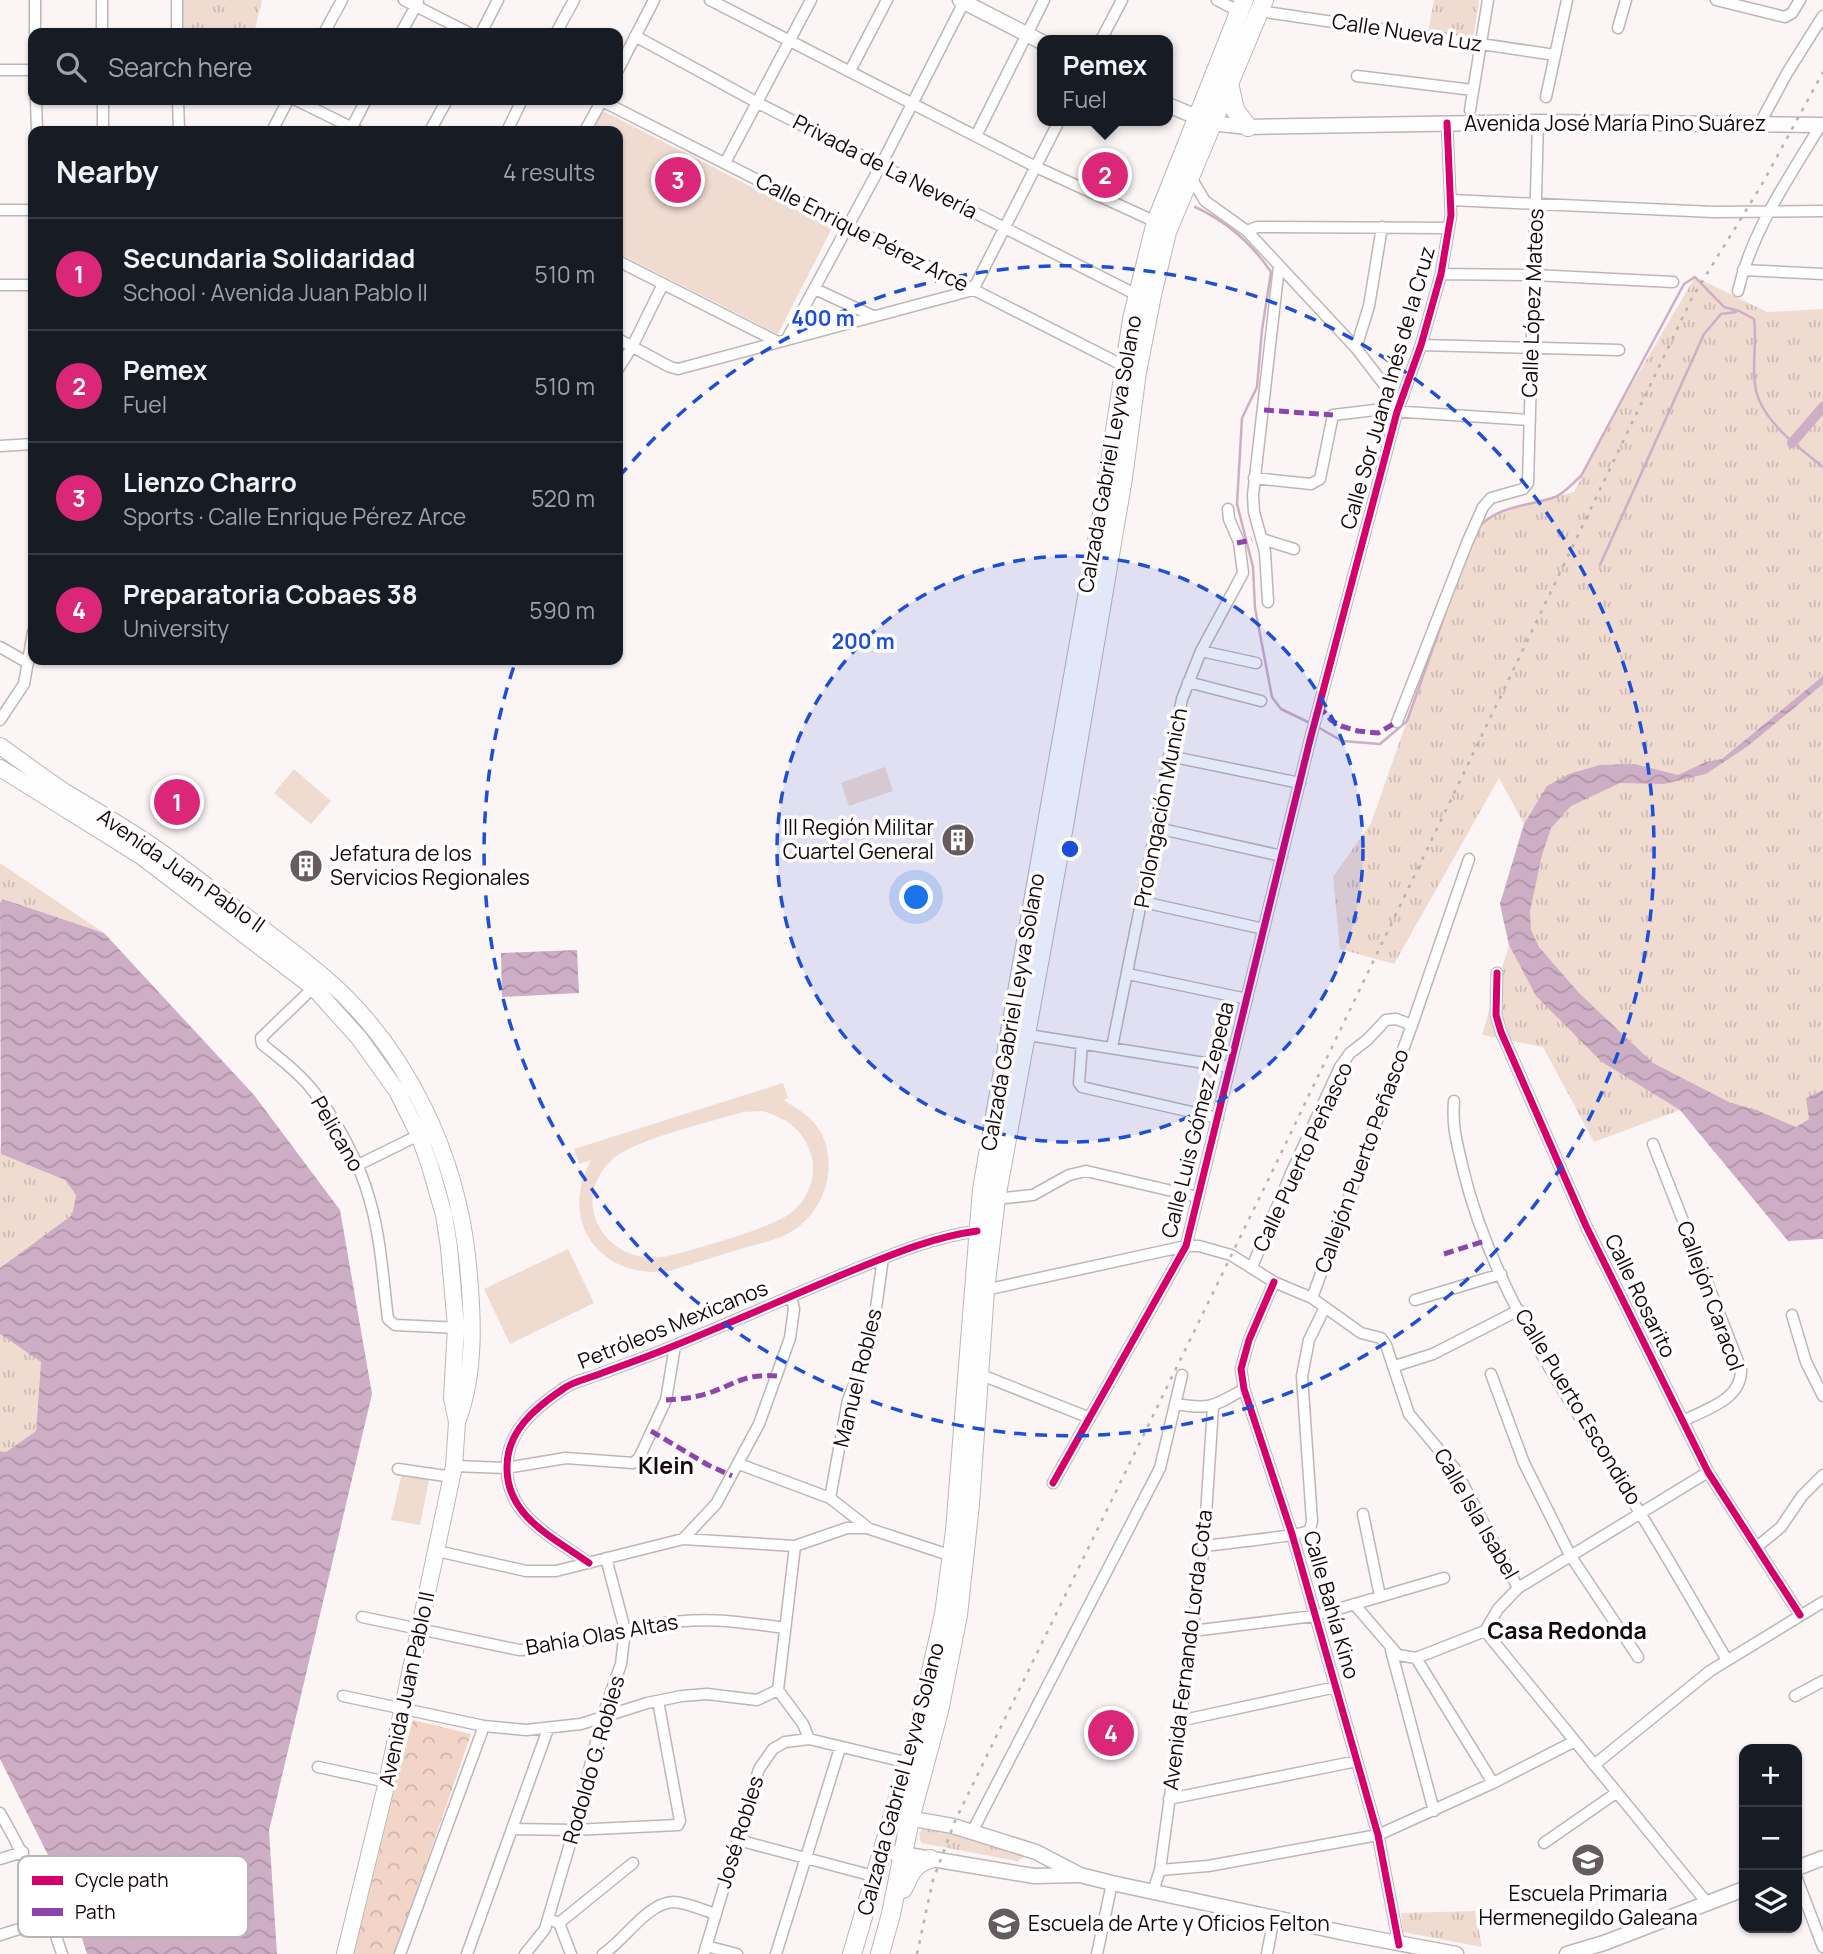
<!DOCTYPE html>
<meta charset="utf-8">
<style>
:root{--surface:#171b24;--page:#242831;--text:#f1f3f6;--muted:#9ea1a6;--line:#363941;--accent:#db2777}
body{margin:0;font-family:Manrope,sans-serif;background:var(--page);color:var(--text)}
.controls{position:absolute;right:21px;bottom:21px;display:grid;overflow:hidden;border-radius:14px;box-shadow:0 2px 5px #0004}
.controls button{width:63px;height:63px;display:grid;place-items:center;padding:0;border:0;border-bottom:2px solid var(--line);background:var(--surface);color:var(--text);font:35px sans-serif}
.you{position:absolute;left:917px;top:898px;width:24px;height:24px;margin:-18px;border:5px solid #fff;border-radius:50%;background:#1a73e8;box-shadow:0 0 0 10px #1a73e833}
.badge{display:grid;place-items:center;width:46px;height:46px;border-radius:50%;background:var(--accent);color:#fff;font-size:23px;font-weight:700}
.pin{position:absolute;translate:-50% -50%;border:4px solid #fff;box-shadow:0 2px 7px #0006}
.popup{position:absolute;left:1037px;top:35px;width:136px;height:91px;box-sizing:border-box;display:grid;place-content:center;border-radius:14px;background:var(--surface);filter:drop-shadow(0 2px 5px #0005);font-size:23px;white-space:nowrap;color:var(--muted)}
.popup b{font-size:26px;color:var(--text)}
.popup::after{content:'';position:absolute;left:50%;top:100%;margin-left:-14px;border:14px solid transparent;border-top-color:var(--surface)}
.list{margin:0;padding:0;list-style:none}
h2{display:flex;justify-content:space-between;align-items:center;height:91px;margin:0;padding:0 28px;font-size:30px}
h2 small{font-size:23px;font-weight:400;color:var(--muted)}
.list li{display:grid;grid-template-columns:46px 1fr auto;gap:21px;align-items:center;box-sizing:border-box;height:112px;padding:0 28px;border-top:2px solid var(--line)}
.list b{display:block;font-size:26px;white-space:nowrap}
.list p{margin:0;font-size:23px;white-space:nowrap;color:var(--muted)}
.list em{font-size:23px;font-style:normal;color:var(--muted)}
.icon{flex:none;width:38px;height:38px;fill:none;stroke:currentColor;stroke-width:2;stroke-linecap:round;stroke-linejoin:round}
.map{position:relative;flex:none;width:1823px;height:1954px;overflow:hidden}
.search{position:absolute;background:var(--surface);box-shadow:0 2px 5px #0004;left:28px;top:28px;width:595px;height:77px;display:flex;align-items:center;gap:18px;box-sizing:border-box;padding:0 24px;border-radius:14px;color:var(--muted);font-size:26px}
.panel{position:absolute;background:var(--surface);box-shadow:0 2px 5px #0004;left:28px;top:126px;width:595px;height:539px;border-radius:14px}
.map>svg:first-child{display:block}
.green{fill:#f0dbd1;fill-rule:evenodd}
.forest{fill:url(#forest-crowns)}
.park{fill:url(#park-tufts)}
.water{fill:url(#water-waves)}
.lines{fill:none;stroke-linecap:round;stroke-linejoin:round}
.stream{stroke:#ceaec4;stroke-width:2.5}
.canal{stroke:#ceaec4;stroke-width:10}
.minor-casing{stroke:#bfb5b6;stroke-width:13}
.tertiary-casing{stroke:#bfb5b6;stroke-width:17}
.secondary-casing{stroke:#bfb5b6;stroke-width:18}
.primary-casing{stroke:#bfb5b6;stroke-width:20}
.minor{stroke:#fefefe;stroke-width:10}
.tertiary{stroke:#fefefe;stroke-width:14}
.secondary{stroke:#fefefe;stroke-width:16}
.primary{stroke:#fefefe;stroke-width:18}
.rail{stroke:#b5b4b4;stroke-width:2.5;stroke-dasharray:3.5 7;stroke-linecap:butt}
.quiet{stroke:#8e44ad;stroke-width:5;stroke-dasharray:10 5;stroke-linecap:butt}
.cycleway-casing{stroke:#fff;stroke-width:11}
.cycleway{stroke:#d6006c;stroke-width:7}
.ring{fill:none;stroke:#1d4ed8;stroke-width:3.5;stroke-dasharray:12 9}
.labels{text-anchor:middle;stroke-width:7;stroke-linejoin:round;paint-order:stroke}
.street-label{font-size:21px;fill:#16080a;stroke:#fff}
.poi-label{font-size:21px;fill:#16080a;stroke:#fff;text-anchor:start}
.neighbourhood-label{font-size:23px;font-weight:bold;fill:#16080a;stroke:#fff}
.key{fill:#fff;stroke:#b9b5b6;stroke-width:2}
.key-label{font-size:19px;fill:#16080a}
.centre{fill:#1d4ed8;stroke:#fff;stroke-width:3.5}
.ring-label{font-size:21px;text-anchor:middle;font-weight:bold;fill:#1d4ed8;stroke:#fff;stroke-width:7;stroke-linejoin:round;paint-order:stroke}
</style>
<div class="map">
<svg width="1823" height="1954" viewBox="0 0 1823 1954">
<defs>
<pattern id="forest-crowns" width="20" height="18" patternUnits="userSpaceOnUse" patternTransform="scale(1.75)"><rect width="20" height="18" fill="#f2d5c6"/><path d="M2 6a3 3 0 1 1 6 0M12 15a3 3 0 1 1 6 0" fill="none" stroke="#cfb5a9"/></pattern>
<pattern id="park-tufts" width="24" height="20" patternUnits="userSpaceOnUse" patternTransform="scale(1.75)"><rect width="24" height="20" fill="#f0dbd1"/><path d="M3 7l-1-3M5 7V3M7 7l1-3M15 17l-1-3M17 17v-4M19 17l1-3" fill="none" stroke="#cdbab2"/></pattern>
<pattern id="water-waves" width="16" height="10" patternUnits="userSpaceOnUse" patternTransform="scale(1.75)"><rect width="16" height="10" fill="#ceaec4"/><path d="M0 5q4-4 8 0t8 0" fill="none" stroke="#b094a7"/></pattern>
</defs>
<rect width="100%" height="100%" fill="#fbf5f6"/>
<!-- green -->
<path class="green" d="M601,110l231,118 -54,106 -160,-81v-122h-27z
M885,767l8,24 -44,15 -8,-23z
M294,769l37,32 -20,23 -37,-31z
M783,1083l5,15 -5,2c24,13 42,27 45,56 4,33 -14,66 -45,80 -14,6 -31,9 -46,14 -23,7 -45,14 -68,21 -68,9 -112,-49 -78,-111l-12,4 -5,-15zM762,1111c24,7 41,18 49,43 6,21 -2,45 -19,58 -17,15 -94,36 -120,43 -64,17 -107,-54 -59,-96 22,-20 98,-37 130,-47z
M568,1249l26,54 -84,41 -26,-55z
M402,1473l27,7 -9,45 -29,-5z"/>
<!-- forest -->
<path class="forest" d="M413,1720l58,14 -76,220h-42c22,-78 38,-157 60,-234z"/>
<!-- park -->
<path class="park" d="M183,0h79l-8,33h-72z
M1434,0h45l-6,40 -45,-7z
M1695,277l72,35 56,-3v781l-16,8 2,21 -13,8 -37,-16 -79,-1 -86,32 -51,-95 -61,-12 27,-90 -9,-41 24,-80 -25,-46 -105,186 -54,-15 -7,-72 38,-54 96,-273 20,-32 29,-11 58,-15 33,-65z
M0,863l104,70 -100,-34 -4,4z
M0,1144l2,10 63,26 11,15 -4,20 -72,53z
M0,1334l41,28 -5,69 -30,21 -6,-1z
M924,1827h9l90,26v5l-6,3 -96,-18 -2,-10z
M1475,1911l7,36 -79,-15 -2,-19z"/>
<!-- water -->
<path class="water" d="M1823,676v8l-75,62 -42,28 -42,10 -44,-1 -49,23 -20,22 -9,27 -12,56 1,19 8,17 40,46 74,70 76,39 30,9 37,16 13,-8 -3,-21 17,-8v149l-35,2 -108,-131 -78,-48 -66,-66 -27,-51 -9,-41 24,-80 23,-38 22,-12 31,-9 35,-1 43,11 28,-13 16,-3z
M3,899l101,34 150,162 86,115 32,184 -103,437 8,123h-190l-19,-59 -68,-136v-308l6,1 30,-21 5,-69 -41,-28v-66l72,-53 4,-20 -11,-15 -64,-26 -1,-251z
M577,950l2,43 -77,4 -1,-44z"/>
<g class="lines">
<!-- stream -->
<path class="stream" d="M1195,207c31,14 57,37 76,65l-9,58 -5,57 -15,31 -5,86 16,63 2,41 17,89 9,12 29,14
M1479,527c19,-22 51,-21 76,-30 10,-4 19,-15 26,-21l103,-192 11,-7 29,30 15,4 15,8c3,22 -2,43 1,65 3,34 43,63 68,83
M1600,565l104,-231 17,-20 15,-2
M1316,726l26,15 38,3 27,-23 38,-107"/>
<!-- canal -->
<path class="canal" d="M1792,443l31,-36"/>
<defs>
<path id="minor" d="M35,0v33
M102,0v33
M177,0v33
M404,0l65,33
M710,0l326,167 120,55
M1217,0l23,12
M1716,0l69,17 7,-4 8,-13
M1259,11l296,44
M1618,28l8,-28
M324,33l18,-33
M401,33l17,-31
M481,33l17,-33
M556,33l18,-33
M635,36l123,67 379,192
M1101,40l21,-40
M0,70h33
M618,70l36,-70
M850,71l37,-71
M1357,76l116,14
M1546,97l21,-97
M36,100l1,31
M103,100v31
M178,100l1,31
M296,100l63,31
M600,100l528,268
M1470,110l18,-110
M1759,125l28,-52 36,-57
M272,131l16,-31
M350,131l16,-31
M430,131l17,-31
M507,131l15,-31
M585,131l17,-31
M976,136l68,-136
M725,163l86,-163
M1190,176l15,25 42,30 109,117 43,56
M1451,200l262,12 110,-1
M0,210h33
M1247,231l10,-4 192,1
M618,261l160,81
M1743,270l80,4
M1441,274l93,1 139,7
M0,285h33
M815,289l58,27
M1738,291c14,-61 51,-113 82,-165
M618,339l52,28 8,2 295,-79 86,-169
M787,339l94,-174 84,-165
M1421,345l198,5
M1356,348l13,-42 13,-79
M618,369l14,-22 31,-63
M0,446l33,-2
M1254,478l57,6 9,-5 13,-64 42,-5 155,10
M1262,539l32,10
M1268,602l-3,-50 -11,-40 -1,-17 26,-229
M0,647l28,16
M1201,651l55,12
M1188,682l73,19
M0,720l24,-36 9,-52
M1397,722l70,-179 16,-36 8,-9 32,-9 5,-6 10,-361
M1169,756l131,27
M1157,828l125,28
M1143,902l121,27
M1497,973l-1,42 5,17 85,194 122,246 92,143
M1128,974l119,25
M317,984l-56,54 1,6c16,13 34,26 48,43 25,30 50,76 60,114 11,38 13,79 18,118l7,6 66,3
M1022,1034l208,33
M1082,1043l-3,40 3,4 136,31
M1112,1047l70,-348 19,-48 42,-78 -4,-31 -10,-23 -1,-10
M1454,1101c-2,28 3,41 9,68 30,126 110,235 177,344 30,48 58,98 87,147
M1653,1144l88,225c1,31 -35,40 -58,52
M358,1165l61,-30
M996,1199l37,-4 36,-20 17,-4 112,26
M1252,1267l40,-96 48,-104 10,-14 17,-13 19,-20 10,-1 16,6
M1274,1282l-25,58 -8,29 3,20 48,145 86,301 21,110
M985,1290l201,-44h13l32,9 43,27 38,16 49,35 20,5 5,7 23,69 46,55 63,119
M1312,1298l100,-273 57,-166
M1415,1300l86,-26
M1792,1315l14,47 17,34
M1395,1366l38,-12 86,-44
M979,1374l111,44
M1491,1374l33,89 46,92 68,102
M1176,1404c35,6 38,2 68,-15
M739,1464l91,34 37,29
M454,1466l52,2 60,-10 67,5 6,-5 27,-58 9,-54
M398,1469l54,8
M1053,1483l133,-237 124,-506 87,-328 24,-67 20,-71 10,-59 -4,-92
M830,1498l18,-98 23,-56 12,-86
M1363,1514l17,82
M683,1539l33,-35 43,-80 31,-86 4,-29 -3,-13
M1204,1546c15,-2 96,-10 104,-15 3,-2 3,-6 4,-10l-10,-145 7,-36 16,-33
M1758,1546l23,-19 21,-31 21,-21
M437,1551l89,20h30l127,-32 112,7 52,-18h20l85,28
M589,1563c-35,-25 -83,-47 -82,-96 0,-36 28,-59 56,-78 9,-7 23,-10 34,-14 26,-10 53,-19 79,-30 59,-24 117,-50 175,-74 42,-17 82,-34 126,-40
M1354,1604l44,51 18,3 69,-27 13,-22 20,-21 190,-116
M362,1617l157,33c45,-1 88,-18 132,-25 51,-9 84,-4 134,3
M1192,1631l122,-15 130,-38
M1485,1631l223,273
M1391,1650l43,161
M1416,1658l77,125
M778,1690l17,-144
M343,1696l141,30 42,4 55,-6 66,-21 35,-7 25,-2 50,6 21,-10 25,34 6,15
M1795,1696l28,-15
M1179,1721l157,-34
M1594,1765l116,-94 113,-69
M318,1767l69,15
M1169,1799l188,-38
M0,1813c27,46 46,91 62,141
M512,1829l62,1 104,-5 2,-4 -22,-120
M972,1832l188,-364 22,-93
M738,1840l139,37
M1544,1843l72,-50
M0,1859l23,-7
M1160,1870l48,-4 170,-31 115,-52 82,-42
M1797,1879l26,68
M1153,1891l7,-21 44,-324 9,-139
M554,1921l5,2 12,31
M559,1923l74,-60
M0,1935l51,-16
M706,1946l31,8
M400,1954l84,-228
M467,1954l81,-225
M525,1954l20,-25 29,-99 28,-112 19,-54 4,-34 -19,-72
M603,1954c21,-13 44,-51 70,-52 12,0 30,8 42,12
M704,1954l55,-185 14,-20 12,-7 24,-3 100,24
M776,1954l64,-206
M1097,1954l15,-71
M1267,1954l7,-37"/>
<path id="tertiary" d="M960,0l82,42
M1168,105l43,18 37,4 290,-5 285,3
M902,1817l51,9 83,26 44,23 32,8 233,50 111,21
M884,1851l150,25 43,-1
M1797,1868l26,-10
M1567,1954l37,-11 140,-54"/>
<path id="secondary" d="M0,746c22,15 43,32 65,46 30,18 61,36 90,56 29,20 57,42 85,64 28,21 57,42 84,65 83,71 134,180 144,288 5,51 8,108 -11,157
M0,768l141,88 173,132 45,50 38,53 22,44 11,31 14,49 5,32 7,80 -4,71 5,24 -3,44 -67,316 -42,172"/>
<path id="primary" d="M1229,83l6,27 13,17
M903,1889c8,-16 9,-24 27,-30
M852,1954l65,-220 27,-120 11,-83 27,-342 123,-693 27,-177 24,-97 88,-222
M880,1954l11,-40 19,-95 29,-108 19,-96 12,-111 15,-214 11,-91 68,-373 59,-348 14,-106 15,-77 15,-63 97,-232"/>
</defs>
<!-- minor casing -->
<use href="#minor" class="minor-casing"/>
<!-- tertiary casing -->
<use href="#tertiary" class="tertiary-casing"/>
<!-- secondary casing -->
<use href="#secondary" class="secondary-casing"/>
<!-- primary casing -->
<use href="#primary" class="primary-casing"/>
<!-- minor -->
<use href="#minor" class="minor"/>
<!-- tertiary -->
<use href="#tertiary" class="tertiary"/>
<!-- secondary -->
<use href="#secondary" class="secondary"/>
<!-- primary -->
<use href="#primary" class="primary"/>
<!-- rail -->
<path class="rail" d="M917,1954l16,-74 22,-59 317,-649 420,-874 69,-112 62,-114"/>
<!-- quiet -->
<path class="quiet" d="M1264,410l69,5
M1237,543l15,-3
M1319,706l12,14 10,6 17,5 20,2 19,-11
M1444,1254l41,-13
M666,1400c13,-1 27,-2 40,-6 28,-9 38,-21 71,-18
M651,1431l57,34 24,11"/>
<defs>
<path id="cycleway" d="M1497,973l-1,42 5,17 85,194 122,246 92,143
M1274,1282l-25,58 -8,29 3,20 48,145 86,301 21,110
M1053,1483l133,-237 124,-506 87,-328 24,-67 20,-71 10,-59 -4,-92
M589,1563c-35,-25 -83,-47 -82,-96 0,-36 28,-59 56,-78 9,-7 23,-10 34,-14 26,-10 53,-19 79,-30 59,-24 117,-50 175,-74 42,-17 82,-34 126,-40"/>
</defs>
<!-- cycleway casing -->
<use href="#cycleway" class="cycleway-casing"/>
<!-- cycleway -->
<use href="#cycleway" class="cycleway"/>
</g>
<!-- distance rings -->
<circle cx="1070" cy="849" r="293" fill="#1d4ed8" fill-opacity=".12"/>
<g class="ring">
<circle cx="1070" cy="849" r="293"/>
<path d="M619 477A585 585 0 1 1 515 663"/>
</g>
<!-- icons -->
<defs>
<symbol id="building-disc" viewBox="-11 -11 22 22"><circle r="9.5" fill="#665b5d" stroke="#fff"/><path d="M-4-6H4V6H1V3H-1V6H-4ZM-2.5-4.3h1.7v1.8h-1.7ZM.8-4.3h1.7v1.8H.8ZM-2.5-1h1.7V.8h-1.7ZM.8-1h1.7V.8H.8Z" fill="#fff"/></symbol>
<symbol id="school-disc" viewBox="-11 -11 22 22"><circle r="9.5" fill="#665b5d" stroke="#fff"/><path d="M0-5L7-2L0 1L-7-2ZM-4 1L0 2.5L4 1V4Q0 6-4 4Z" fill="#fff"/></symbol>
</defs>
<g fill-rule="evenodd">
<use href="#building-disc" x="939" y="821" width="38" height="38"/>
<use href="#building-disc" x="287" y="847" width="38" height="38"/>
<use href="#school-disc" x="1569" y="1841" width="38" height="38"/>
<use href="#school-disc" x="985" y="1905" width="38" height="38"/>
</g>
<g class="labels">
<!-- street labels -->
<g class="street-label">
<text transform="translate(1407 33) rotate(9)" y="7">Calle Nueva Luz</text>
<text x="1615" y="131">Avenida José María Pino Suárez</text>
<text transform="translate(885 167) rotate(27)" y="7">Privada de La Nevería</text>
<text transform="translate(862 233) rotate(27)" y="7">Calle Enrique Pérez Arce</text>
<text transform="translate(1533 303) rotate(-88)" y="7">Calle López Mateos</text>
<text transform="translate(1388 388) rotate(-74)" y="7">Calle Sor Juana Inés de la Cruz</text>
<text transform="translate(1110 454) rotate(-80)" y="7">Calzada Gabriel Leyva Solano</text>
<text transform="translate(1161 808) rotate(-79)" y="7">Prolongación Munich</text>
<text transform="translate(181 871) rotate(35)" y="7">Avenida Juan Pablo II</text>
<text transform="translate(1013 1012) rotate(-80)" y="7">Calzada Gabriel Leyva Solano</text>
<text transform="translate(1198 1120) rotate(-76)" y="7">Calle Luis Gómez Zepeda</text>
<text transform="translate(337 1134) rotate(60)" y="7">Pelicano</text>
<text transform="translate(1303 1157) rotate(-65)" y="7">Calle Puerto Peñasco</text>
<text transform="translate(1362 1161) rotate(-70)" y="7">Callejón Puerto Peñasco</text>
<text transform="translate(1640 1296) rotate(64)" y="7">Calle Rosarito</text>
<text transform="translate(1710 1296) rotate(70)" y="7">Callejón Caracol</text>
<text transform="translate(673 1325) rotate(-22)" y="7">Petróleos Mexicanos</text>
<text transform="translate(858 1378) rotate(-76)" y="7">Manuel Robles</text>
<text transform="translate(1578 1407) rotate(59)" y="7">Calle Puerto Escondido</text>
<text transform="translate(1476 1514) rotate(60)" y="7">Calle Isla Isabel</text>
<text transform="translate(1331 1605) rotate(74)" y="7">Calle Bahía Kino</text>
<text transform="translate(602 1635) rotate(-10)" y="7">Bahía Olas Altas</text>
<text transform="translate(1188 1650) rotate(-83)" y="7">Avenida Fernando Lorda Cota</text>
<text transform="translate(407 1689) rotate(-78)" y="7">Avenida Juan Pablo II</text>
<text transform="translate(594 1760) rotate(-74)" y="7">Rodoldo G. Robles</text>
<text transform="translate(901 1779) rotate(-75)" y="7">Calzada Gabriel Leyva Solano</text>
<text transform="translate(740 1832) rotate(-73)" y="7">José Robles</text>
</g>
<!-- poi labels -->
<g class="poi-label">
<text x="934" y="835" text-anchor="end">III Región Militar<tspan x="934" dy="24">Cuartel General</tspan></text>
<text x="330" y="861">Jefatura de los<tspan x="330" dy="24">Servicios Regionales</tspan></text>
<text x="1588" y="1901" text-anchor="middle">Escuela Primaria<tspan x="1588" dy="24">Hermenegildo Galeana</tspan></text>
<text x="1028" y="1931">Escuela de Arte y Oficios Felton</text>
</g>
<!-- neighbourhood labels -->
<g class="neighbourhood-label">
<text x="666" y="1474">Klein</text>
<text x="1567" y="1639">Casa Redonda</text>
</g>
</g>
<!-- legend -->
<rect x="18" y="1856" width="230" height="81" rx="10" class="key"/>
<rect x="32" y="1876" width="31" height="9" fill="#d6006c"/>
<rect x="32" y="1908" width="31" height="8" fill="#8e44ad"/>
<g class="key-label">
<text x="75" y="1887">Cycle path</text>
<text x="75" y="1919">Path</text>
</g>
<circle cx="1070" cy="849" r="10" class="centre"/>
<g class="ring-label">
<text x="823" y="326">400 m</text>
<text x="863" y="649">200 m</text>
</g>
</svg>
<div class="controls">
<button>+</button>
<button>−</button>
<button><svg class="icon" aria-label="layers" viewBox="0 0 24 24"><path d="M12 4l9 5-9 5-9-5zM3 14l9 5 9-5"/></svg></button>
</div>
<div class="you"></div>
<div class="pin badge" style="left:177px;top:802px">1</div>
<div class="pin badge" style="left:1105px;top:175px">2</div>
<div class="popup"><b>Pemex</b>Fuel</div>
<div class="pin badge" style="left:678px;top:180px">3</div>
<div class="pin badge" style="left:1111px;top:1733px">4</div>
<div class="search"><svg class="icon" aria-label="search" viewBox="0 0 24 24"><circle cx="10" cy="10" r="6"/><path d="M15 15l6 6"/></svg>Search here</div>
<section class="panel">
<h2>Nearby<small>4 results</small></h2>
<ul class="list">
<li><span class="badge">1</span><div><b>Secundaria Solidaridad</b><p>School · Avenida Juan Pablo II</p></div><em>510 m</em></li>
<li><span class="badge">2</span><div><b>Pemex</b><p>Fuel</p></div><em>510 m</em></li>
<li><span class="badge">3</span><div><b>Lienzo Charro</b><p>Sports · Calle Enrique Pérez Arce</p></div><em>520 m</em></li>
<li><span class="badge">4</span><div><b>Preparatoria Cobaes 38</b><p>University</p></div><em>590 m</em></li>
</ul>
</section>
</div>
